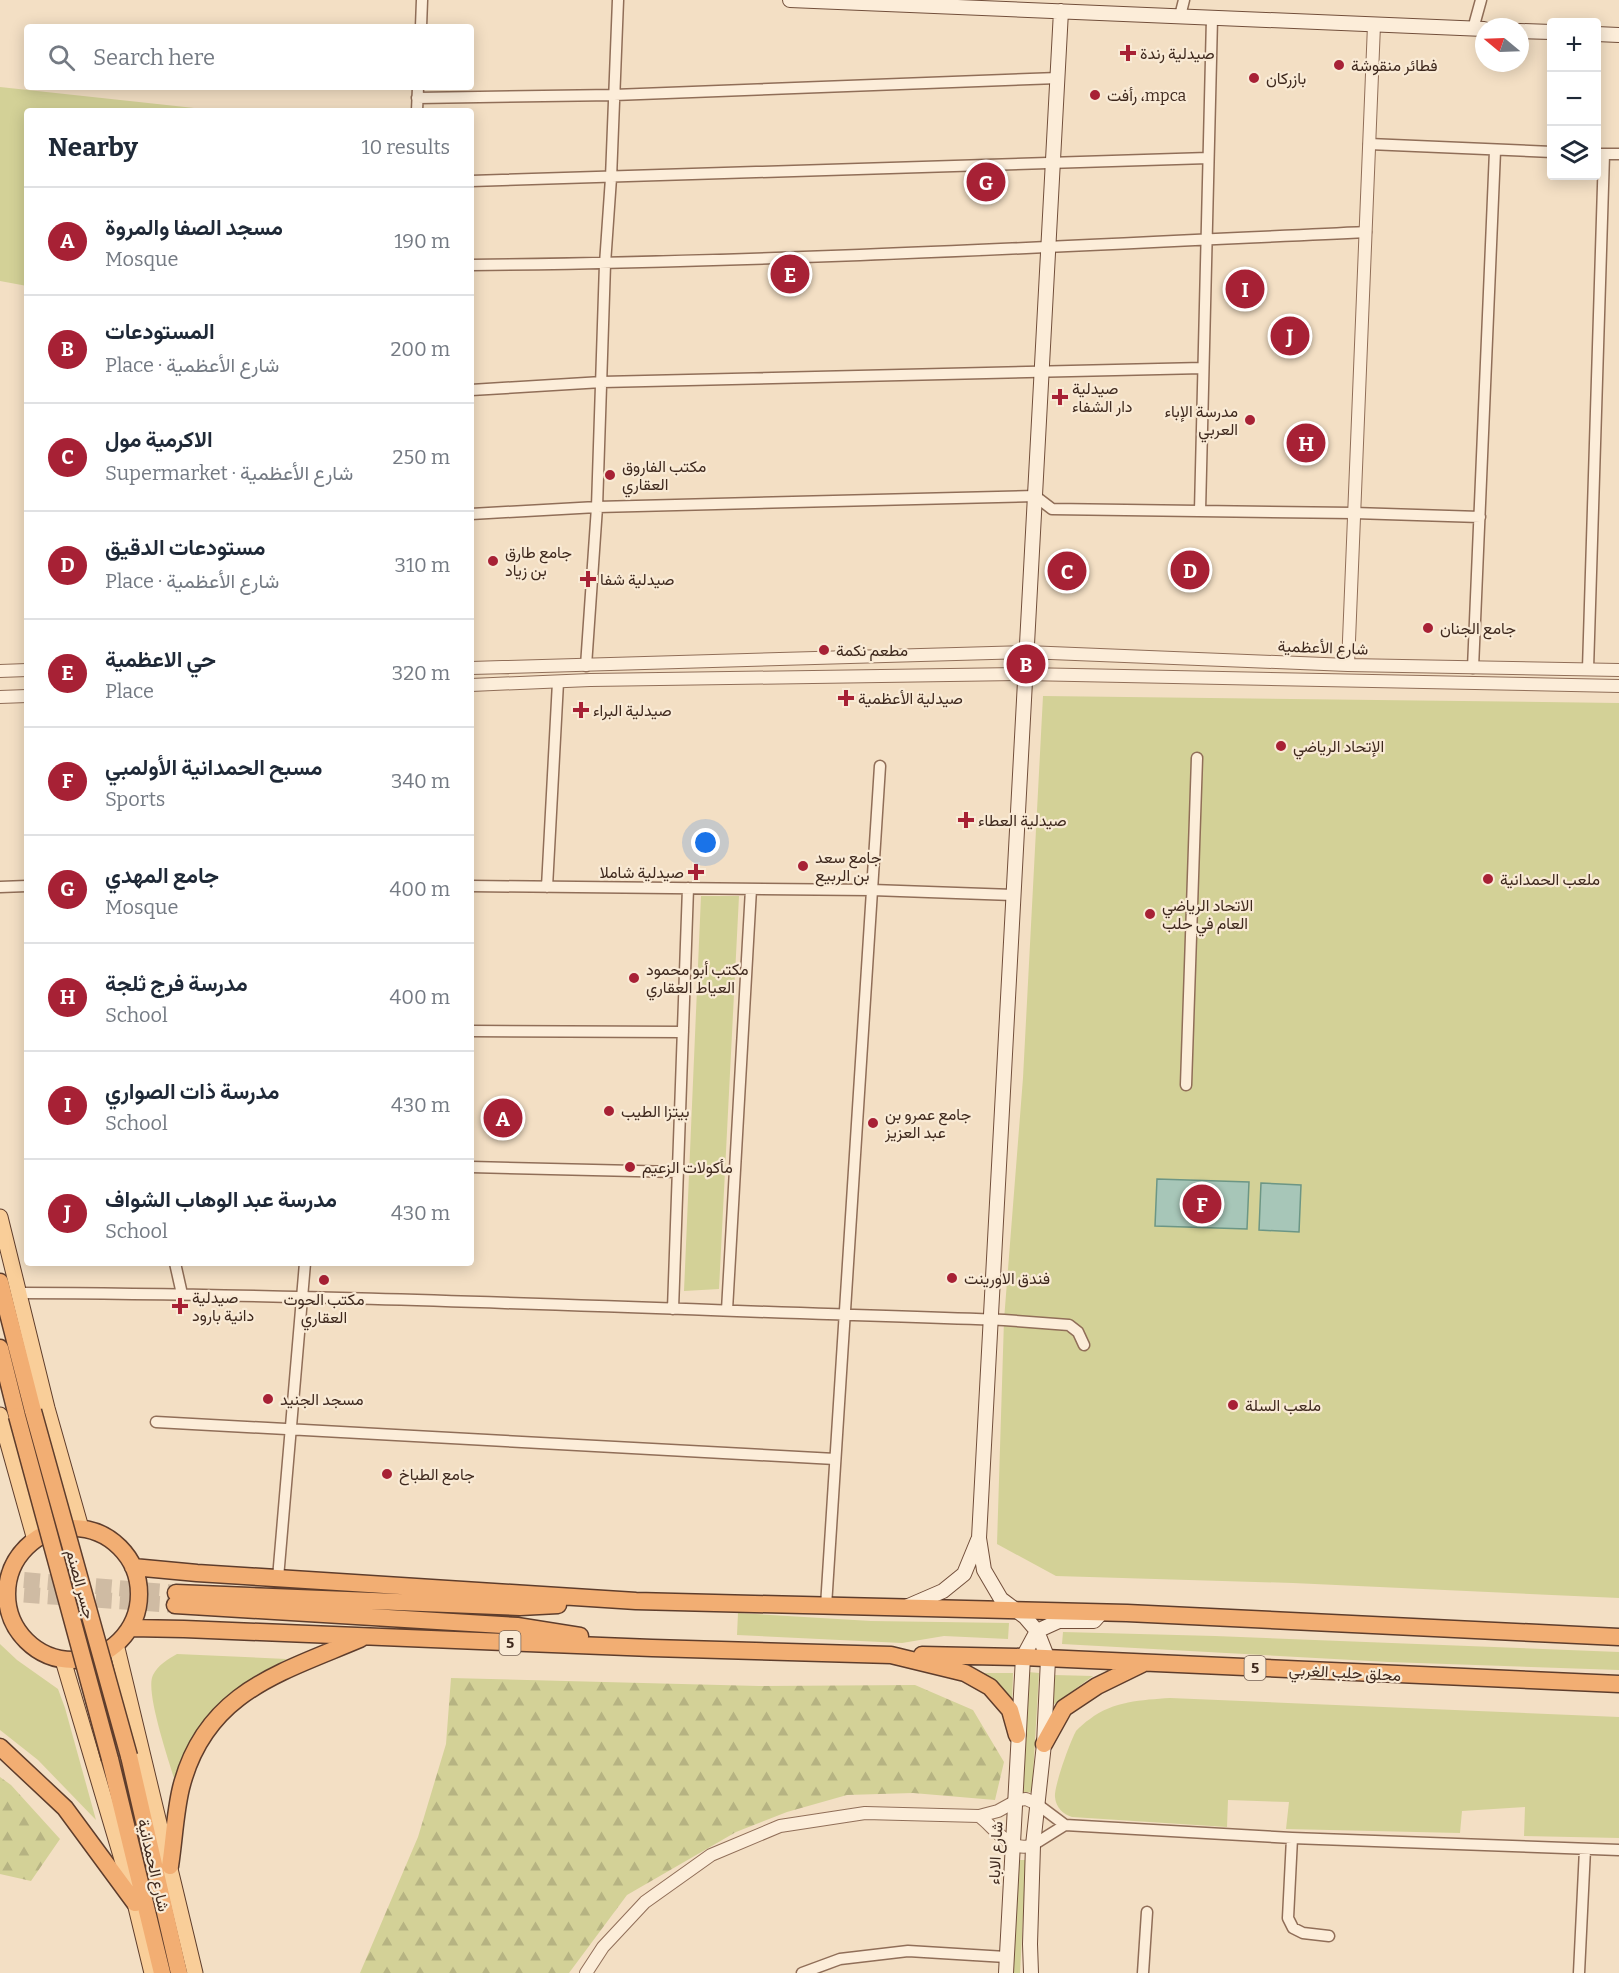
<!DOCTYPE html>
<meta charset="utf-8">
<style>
:root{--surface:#fff;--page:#f2f2f3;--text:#1f2937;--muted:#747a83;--line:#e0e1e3;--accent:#a72135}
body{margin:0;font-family:Bitter,Vazirmatn,serif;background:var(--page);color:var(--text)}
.controls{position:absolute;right:18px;top:18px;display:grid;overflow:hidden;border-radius:6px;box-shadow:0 3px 15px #0003}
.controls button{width:54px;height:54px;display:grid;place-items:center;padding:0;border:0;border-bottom:2px solid var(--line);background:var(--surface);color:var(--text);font:30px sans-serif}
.compass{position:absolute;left:1475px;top:18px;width:54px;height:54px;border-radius:50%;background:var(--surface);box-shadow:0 3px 15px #0003;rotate:289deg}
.you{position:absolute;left:706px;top:843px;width:21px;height:21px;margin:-15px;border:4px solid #fff;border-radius:50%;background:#1a73e8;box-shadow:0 0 0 9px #1a73e833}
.badge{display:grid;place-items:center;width:39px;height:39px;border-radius:50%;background:var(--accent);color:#fff;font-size:20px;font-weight:700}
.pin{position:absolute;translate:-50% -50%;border:3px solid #fff;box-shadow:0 2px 6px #0006}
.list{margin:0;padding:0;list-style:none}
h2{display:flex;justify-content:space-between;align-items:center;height:78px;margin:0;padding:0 24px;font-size:26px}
h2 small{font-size:20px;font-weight:400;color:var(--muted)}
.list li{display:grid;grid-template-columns:39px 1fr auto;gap:18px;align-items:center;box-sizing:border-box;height:108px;padding:0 24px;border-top:2px solid var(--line)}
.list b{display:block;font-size:22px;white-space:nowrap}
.list p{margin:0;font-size:20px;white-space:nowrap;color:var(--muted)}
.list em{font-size:20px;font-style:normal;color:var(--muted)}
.icon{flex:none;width:33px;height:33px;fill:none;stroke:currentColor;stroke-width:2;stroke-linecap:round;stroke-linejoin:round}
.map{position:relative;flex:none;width:1619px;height:1973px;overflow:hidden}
.search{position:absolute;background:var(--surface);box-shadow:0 3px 15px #0003;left:24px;top:24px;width:450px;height:66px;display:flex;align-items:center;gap:15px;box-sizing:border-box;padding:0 21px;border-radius:6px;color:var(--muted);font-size:22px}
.panel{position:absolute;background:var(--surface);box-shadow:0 3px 15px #0003;left:24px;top:108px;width:450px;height:1158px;border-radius:6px}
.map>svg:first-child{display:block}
.green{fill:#d3d197}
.forest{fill:url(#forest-firs)}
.water{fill:#a7c6b8;stroke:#6c9685;stroke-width:1.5}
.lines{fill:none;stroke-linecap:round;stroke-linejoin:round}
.trunk-tunnel{stroke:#cfbba3;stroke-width:16;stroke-dasharray:16 8;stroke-linecap:butt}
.minor-casing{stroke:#906e58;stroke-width:13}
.tertiary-casing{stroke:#906e58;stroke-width:14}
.secondary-casing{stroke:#724f3b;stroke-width:16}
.primary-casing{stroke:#5e3d2c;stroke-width:17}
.trunk-casing{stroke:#5e3d2c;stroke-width:19}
.minor{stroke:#fcedd9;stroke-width:10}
.tertiary{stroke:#fcedd9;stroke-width:12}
.secondary{stroke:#fcedd9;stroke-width:14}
.primary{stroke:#f9ce99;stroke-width:15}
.trunk{stroke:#f2ae73;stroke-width:16}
.trunk-bridge-casing{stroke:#5e3d2c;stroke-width:19;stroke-linecap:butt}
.trunk-bridge{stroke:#f2ae73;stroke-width:16}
.poi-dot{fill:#a72135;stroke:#f9ead5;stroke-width:2}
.labels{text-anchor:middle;stroke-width:4.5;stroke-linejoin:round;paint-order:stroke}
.shield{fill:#f9ead5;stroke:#776355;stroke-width:1.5}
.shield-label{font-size:15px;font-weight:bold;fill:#3f291e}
.poi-label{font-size:16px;fill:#3f291e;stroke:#f9ead5;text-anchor:start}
.street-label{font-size:16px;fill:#3f291e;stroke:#f9ead5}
</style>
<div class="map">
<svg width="1619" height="1973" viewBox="0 0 1619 1973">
<defs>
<pattern id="forest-firs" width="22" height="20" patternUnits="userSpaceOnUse" patternTransform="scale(1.5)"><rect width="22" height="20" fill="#d3d197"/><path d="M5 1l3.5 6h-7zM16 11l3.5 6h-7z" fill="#b6b382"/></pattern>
</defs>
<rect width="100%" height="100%" fill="#f3dfc4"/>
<!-- green -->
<path class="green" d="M0,87l222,24h-195v175l-27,-5z
M1043,696l576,7v895l-326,-15 -237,-7 -59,-32 7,-224 19,-242z
M701,896h38l-20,393 -35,2z
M738,1613l133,8 138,2 -1,16 -64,-3 -42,7 -165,-8z
M1063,1632l152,4 404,16v18l-230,-8 -327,-18z
M0,1644l17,16 41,29 7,19 31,112 -58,-60 -38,-30z
M177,1654l110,5 -31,16 -23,19 -54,100c-6,-21 -35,-102 -26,-119 5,-10 15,-16 24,-21z
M1028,1672l11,1 -7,119 -11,1z
M979,1673h34l-1,30z
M1054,1675l39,1 -40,29z
M1170,1698l449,19v121l-95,-2 1,-29 -63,4 -2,22 -174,-4 3,-27 -61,-2 -1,27 -155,-10c-9,-3 -16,-9 -17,-20 -1,-11 15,-55 21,-66 4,-4 9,-9 14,-12 23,-18 52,-19 80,-21z
M1018,1860h8l-6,113h-8z"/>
<!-- forest -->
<path class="forest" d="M451,1678l308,8 156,-1 58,25 31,52 -9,38 -82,-7 -66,2 -60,17 -51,20 -109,63 -58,78h-209l58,-136 28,-93z
M0,1777l11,8 49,54 -29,42 -31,-7z"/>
<!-- water -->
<path class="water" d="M1157,1179l92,3 -2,47 -92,-3z
M1261,1183l40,2 -2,47 -40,-2z"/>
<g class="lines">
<!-- trunk-tunnel -->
<path class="trunk-tunnel" d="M0,1578l176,15
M0,1593l175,12"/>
<defs>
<path id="minor" d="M1180,16l4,-16
M421,27l1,-27
M1473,29l8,-29
M417,98l197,-3 444,-17
M417,111l1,-24
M1369,144l183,8
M1596,154h23
M471,181l737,-23
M471,265c298,-3 597,-19 895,-33
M471,390l131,-8 601,-14
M1200,511l12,-493
M471,514l126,-7 438,-11 17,13 302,4 126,4
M586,666l11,-159 8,-243 6,-86 7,-178
M1473,668l22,-517
M1588,669l16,-515
M471,886l401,4 141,5
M0,887l27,-1
M547,887l11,-205
M471,1031l212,1
M1186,1085l11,-327
M471,1167l207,5
M175,1263l7,31
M19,1293c328,1 657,17 985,27l65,5 9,7 6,13
M673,1309l15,-421
M727,1310l24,-421
M156,1422l679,37
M278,1578l27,-315
M826,1606l54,-840
M1037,1804l28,21 227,13 327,12
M1292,1838l-4,80 5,10 10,5 26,3
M1033,1845l32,-20
M802,1973l38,-14 68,-8 98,6
M1143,1973l4,-61
M1579,1973l6,-124"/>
<path id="tertiary" d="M1348,665l26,-640
M471,668l555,-16 322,13 271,5
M0,671l27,-1
M471,685l119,-5 435,-6 594,12
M0,697l27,-1
M979,1816c16,12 32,38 54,29
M586,1973l17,-26 42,-45 66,-47 69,-29 85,-13 114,3 19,-5 20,-11 8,-1 11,5"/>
<path id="secondary" d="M790,0l694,29
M1520,31l32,1
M1596,34l23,1
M906,1607l37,-16 21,-17 14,-34
M1006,1973l17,-316 14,-26 22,-10h35l8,-9
M1031,1973l-1,-29 3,-99 11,-101 4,-85 -11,-28 -12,-14 -24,-18 -17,-29 -5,-32 82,-1527"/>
<path id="primary" d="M0,1217l47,191 34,120
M0,1415l35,125
M116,1644l79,329
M63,1660l72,243 17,70"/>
<path id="trunk" d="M0,1282l33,129
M0,1348l17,68
M7 1594a66 66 0 1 1 132 0a66 66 0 1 1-132 0Z
M133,1567l64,6 439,28 491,12 492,24
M176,1593l344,14 38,-2
M175,1605l342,21 63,10
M130,1628l54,1 468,19 239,7 74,18 25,14 20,23 7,25
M922,1655l101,2 596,27
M1044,1744l20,-36 33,-22 45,-22
M0,1747l65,61 70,95
M129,1756l50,217
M110,1759l52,214
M170,1866c4,-26 5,-53 11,-78 24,-96 99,-115 179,-149"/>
</defs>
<!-- minor casing -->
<use href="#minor" class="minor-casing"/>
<!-- tertiary casing -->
<use href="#tertiary" class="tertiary-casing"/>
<!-- secondary casing -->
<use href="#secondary" class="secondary-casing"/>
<!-- primary casing -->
<use href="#primary" class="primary-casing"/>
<!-- trunk casing -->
<use href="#trunk" class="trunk-casing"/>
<!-- minor -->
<use href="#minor" class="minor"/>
<!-- tertiary -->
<use href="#tertiary" class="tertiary"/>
<!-- secondary -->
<use href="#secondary" class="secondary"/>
<!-- primary -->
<use href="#primary" class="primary"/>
<!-- trunk -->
<use href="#trunk" class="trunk"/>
<defs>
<path id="trunk-bridge" d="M33,1411l96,345
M17,1416l93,343"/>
</defs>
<!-- trunk-bridge casing -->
<use href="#trunk-bridge" class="trunk-bridge-casing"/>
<!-- trunk-bridge -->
<use href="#trunk-bridge" class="trunk-bridge"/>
</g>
<!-- markers -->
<g class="poi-dot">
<path d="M1125 44h6v6h6v6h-6v6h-6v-6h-6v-6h6z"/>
<circle cx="1339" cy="65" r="6"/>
<circle cx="1254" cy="78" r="6"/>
<circle cx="1095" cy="95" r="6"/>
<path d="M1057 388h6v6h6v6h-6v6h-6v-6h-6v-6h6z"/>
<circle cx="1250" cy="420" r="6"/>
<circle cx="610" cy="475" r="6"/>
<circle cx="493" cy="561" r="6"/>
<path d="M585 570h6v6h6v6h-6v6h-6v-6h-6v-6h6z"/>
<circle cx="1428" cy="628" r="6"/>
<circle cx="824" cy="650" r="6"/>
<path d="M843 689h6v6h6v6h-6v6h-6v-6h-6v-6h6z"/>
<path d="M578 701h6v6h6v6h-6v6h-6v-6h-6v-6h6z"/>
<circle cx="1281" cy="746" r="6"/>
<path d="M963 811h6v6h6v6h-6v6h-6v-6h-6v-6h6z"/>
<circle cx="803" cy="866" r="6"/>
<path d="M693 863h6v6h6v6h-6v6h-6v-6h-6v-6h6z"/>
<circle cx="1488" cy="879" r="6"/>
<circle cx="1150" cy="914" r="6"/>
<circle cx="634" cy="978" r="6"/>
<circle cx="609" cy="1111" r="6"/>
<circle cx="873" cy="1123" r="6"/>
<circle cx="630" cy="1167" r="6"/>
<circle cx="952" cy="1278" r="6"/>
<circle cx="324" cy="1280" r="6"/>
<path d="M177 1297h6v6h6v6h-6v6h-6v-6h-6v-6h6z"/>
<circle cx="268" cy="1399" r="6"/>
<circle cx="1233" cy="1405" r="6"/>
<circle cx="387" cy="1474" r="6"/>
</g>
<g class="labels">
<!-- shield labels -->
<g class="shield">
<rect x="499.5" y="1631" width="21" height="24" rx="4.5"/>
<rect x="1244.5" y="1656" width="21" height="24" rx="4.5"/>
</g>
<g class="shield-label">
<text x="510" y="1648">5</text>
<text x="1255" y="1673">5</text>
</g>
<!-- poi labels -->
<g class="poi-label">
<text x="1140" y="59">صيدلية رندة</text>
<text x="1351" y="71">فطائر منقوشة</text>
<text x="1266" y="84">بازركان</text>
<text x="1107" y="101">رأفت ،mpca</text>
<text x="1072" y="394">صيدلية<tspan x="1072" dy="18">دار الشفاء</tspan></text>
<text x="1238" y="417" text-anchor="end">مدرسة الإباء<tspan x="1238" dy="18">العربي</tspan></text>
<text x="622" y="472">مكتب الفاروق<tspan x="622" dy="18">العقاري</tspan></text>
<text x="505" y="558">جامع طارق<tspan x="505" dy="18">بن زياد</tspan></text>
<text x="600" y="585">صيدلية شفا</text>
<text x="1440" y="634">جامع الجنان</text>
<text x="836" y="656">مطعم نكمة</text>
<text x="858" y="704">صيدلية الأعظمية</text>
<text x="593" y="716">صيدلية البراء</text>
<text x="1293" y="752">الإتحاد الرياضي</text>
<text x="978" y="826">صيدلية العطاء</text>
<text x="815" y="863">جامع سعد<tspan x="815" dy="18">بن الربيع</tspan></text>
<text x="684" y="878" text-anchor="end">صيدلية شاملا</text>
<text x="1500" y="885">ملعب الحمدانية</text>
<text x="1162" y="911">الاتحاد الرياضي<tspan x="1162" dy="18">العام في حلب</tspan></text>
<text x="646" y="975">مكتب أبو محمود<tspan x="646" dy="18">العياط العقاري</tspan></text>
<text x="621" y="1117">بيتزا الطيب</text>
<text x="885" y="1120">جامع عمرو بن<tspan x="885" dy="18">عبد العزيز</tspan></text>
<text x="642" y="1173">مأكولات الزعيم</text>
<text x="964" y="1284">فندق الاورينت</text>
<text x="192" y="1303">صيدلية<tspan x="192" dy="18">دانية بارود</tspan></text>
<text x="324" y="1305" text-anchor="middle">مكتب الحوت<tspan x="324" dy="18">العقاري</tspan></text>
<text x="280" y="1405">مسجد الجنيد</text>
<text x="1245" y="1411">ملعب السلة</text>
<text x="399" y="1480">جامع الطباخ</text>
</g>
<!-- street labels -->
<g class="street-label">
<text transform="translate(1323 647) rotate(2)" y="6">شارع الأعظمية</text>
<text transform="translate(81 1584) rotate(75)" y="6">جسر الصنم</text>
<text transform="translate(1345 1672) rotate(3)" y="6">محلق حلب الغربي</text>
<text transform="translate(995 1853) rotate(-87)" y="6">شارع الاباء</text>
<text transform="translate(154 1865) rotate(77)" y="6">شارع الحمدانية</text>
</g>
</g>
</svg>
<div class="controls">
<button>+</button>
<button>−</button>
<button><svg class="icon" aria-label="layers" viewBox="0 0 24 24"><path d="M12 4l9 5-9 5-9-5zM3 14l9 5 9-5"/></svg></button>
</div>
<svg class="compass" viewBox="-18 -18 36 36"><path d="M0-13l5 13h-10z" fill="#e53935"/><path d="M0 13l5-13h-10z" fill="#747a83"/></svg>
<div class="you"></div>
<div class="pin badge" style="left:503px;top:1118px">A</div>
<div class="pin badge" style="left:1026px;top:664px">B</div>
<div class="pin badge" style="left:1067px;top:571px">C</div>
<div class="pin badge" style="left:1190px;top:570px">D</div>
<div class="pin badge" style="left:790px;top:274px">E</div>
<div class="pin badge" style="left:1202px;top:1204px">F</div>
<div class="pin badge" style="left:986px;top:182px">G</div>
<div class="pin badge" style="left:1306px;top:443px">H</div>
<div class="pin badge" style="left:1245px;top:289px">I</div>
<div class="pin badge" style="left:1290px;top:336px">J</div>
<div class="search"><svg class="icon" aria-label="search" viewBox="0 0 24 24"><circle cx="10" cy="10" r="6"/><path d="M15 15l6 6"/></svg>Search here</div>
<section class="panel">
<h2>Nearby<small>10 results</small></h2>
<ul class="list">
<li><span class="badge">A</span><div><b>مسجد الصفا والمروة</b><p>Mosque</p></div><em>190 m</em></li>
<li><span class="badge">B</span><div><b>المستودعات</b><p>Place · شارع الأعظمية</p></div><em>200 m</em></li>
<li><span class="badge">C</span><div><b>الاكرمية مول</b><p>Supermarket · شارع الأعظمية</p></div><em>250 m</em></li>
<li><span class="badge">D</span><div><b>مستودعات الدقيق</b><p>Place · شارع الأعظمية</p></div><em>310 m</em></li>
<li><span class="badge">E</span><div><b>حي الاعظمية</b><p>Place</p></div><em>320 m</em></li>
<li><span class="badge">F</span><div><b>مسبح الحمدانية الأولمبي</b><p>Sports</p></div><em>340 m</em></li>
<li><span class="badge">G</span><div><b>جامع المهدي</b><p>Mosque</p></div><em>400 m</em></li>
<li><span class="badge">H</span><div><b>مدرسة فرج ثلجة</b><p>School</p></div><em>400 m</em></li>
<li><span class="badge">I</span><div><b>مدرسة ذات الصواري</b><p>School</p></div><em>430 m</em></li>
<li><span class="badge">J</span><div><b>مدرسة عبد الوهاب الشواف</b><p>School</p></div><em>430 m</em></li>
</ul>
</section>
</div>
